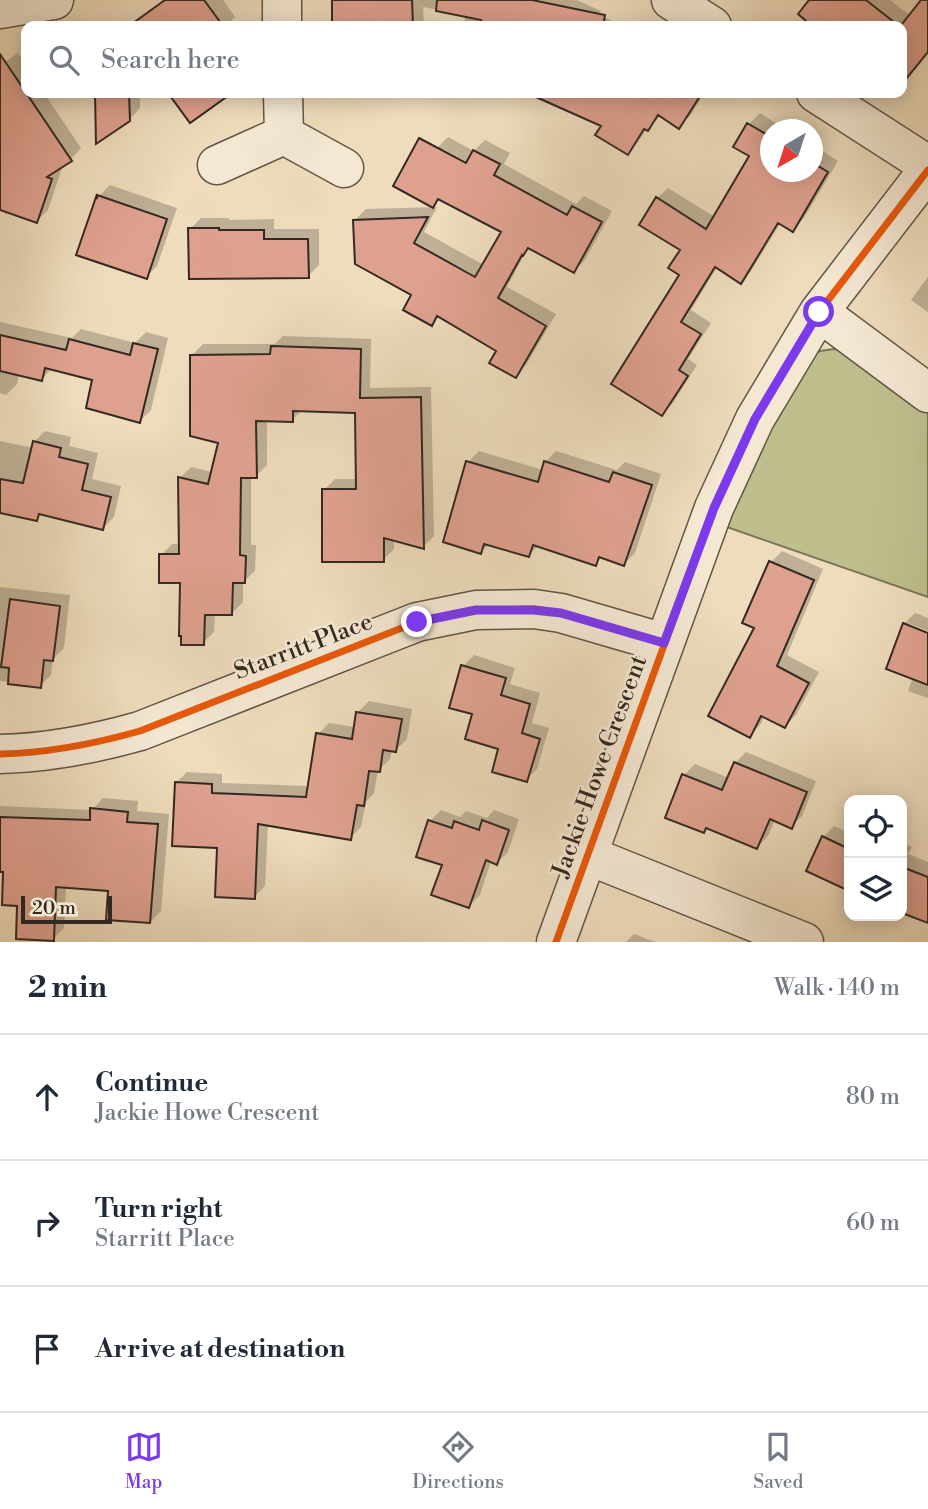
<!DOCTYPE html>
<meta charset="utf-8">
<style>
:root{--surface:#fff;--page:#f2f2f3;--text:#1f2937;--muted:#747a83;--line:#e0e1e3;--accent:#7c3aed}
body{margin:0;font-family:"Libre Bodoni",serif;background:var(--page);color:var(--text)}
.controls{position:absolute;right:21px;bottom:21px;display:grid;overflow:hidden;border-radius:14px;box-shadow:0 4px 18px #0003}
.controls button{width:63px;height:63px;display:grid;place-items:center;padding:0;border:0;border-bottom:2px solid var(--line);background:var(--surface);color:var(--text);font:35px sans-serif}
.compass{position:absolute;left:760px;top:119px;width:63px;height:63px;border-radius:50%;background:var(--surface);box-shadow:0 4px 18px #0003;rotate:219deg}
.scale{position:absolute;left:21px;bottom:18px;width:91px;box-sizing:border-box;padding-left:7px;border:4px solid #342922;border-top:0;font-size:19px;line-height:24px;white-space:nowrap;color:#342922;-webkit-text-stroke:5px #f4e8d3;paint-order:stroke}
.stop{position:absolute;width:21px;height:21px;margin:-16px;border:5px solid #7c3aed;border-radius:50%;background:#fff}
.stop.end{background:#7c3aed;border-color:#fff;box-shadow:0 2px 7px #0008}
.list{margin:0;padding:0;list-style:none}
h2{display:flex;justify-content:space-between;align-items:center;height:91px;margin:0;padding:0 28px;font-size:30px}
h2 small{font-size:23px;font-weight:400;color:var(--muted)}
.list li{display:grid;grid-template-columns:46px 1fr auto;gap:21px;align-items:center;box-sizing:border-box;height:126px;padding:0 28px;border-top:2px solid var(--line)}
.list b{display:block;font-size:26px;white-space:nowrap}
.list p{margin:0;font-size:23px;white-space:nowrap;color:var(--muted)}
.list em{font-size:23px;font-style:normal;color:var(--muted)}
.icon{flex:none;width:38px;height:38px;fill:none;stroke:currentColor;stroke-width:2;stroke-linecap:round;stroke-linejoin:round}
.map{position:relative;flex:none;width:928px;height:942px;overflow:hidden}
.search{position:absolute;background:var(--surface);box-shadow:0 4px 18px #0003;left:21px;right:21px;top:21px;height:77px;display:flex;align-items:center;gap:18px;box-sizing:border-box;padding:0 24px;border-radius:14px;color:var(--muted);font-size:26px}
.sheet{height:469px;background:var(--surface)}
nav{display:flex;justify-content:space-around;align-items:center;box-sizing:border-box;height:98px;border-top:2px solid var(--line);background:var(--surface);font-size:19px;color:var(--muted)}
nav a{display:grid;justify-items:center;gap:4px}
nav .on{color:var(--accent)}
.map>svg:first-child{display:block}
.green{fill:#bebf8d;stroke:#797458;stroke-width:2}
.shadow{fill:#0003;fill-rule:evenodd}
.building{fill:#dfa18f;stroke:#342922;stroke-width:2}
.lines{fill:none;stroke-linecap:round;stroke-linejoin:round}
.minor-casing{stroke:#625648;stroke-width:41}
.minor{stroke:#f4e8d3;stroke-width:38}
.cycleway-casing{stroke:#f4e8d3;stroke-width:11}
.cycleway{stroke:#e8590c;stroke-width:7}
.route{stroke:#7c3aed;stroke-width:9}
.labels{text-anchor:middle;stroke-width:5;stroke-linejoin:round;paint-order:stroke}
.street-label{font-size:24px;fill:#342922;stroke:#f4e8d3}
</style>
<div class="map">
<svg width="928" height="942" viewBox="0 0 928 942">
<rect width="100%" height="100%" fill="#eedcbc"/>
<filter id="stains"><feTurbulence type="fractalNoise" baseFrequency=".00286" numOctaves="4"/><feColorMatrix values="0 0 0 0 .2 0 0 0 0 .09 0 0 0 0 .02 0 0 0 .5 -.17"/></filter>
<radialGradient id="worn" r=".72"><stop offset=".6" stop-color="#630" stop-opacity="0"/><stop offset="1" stop-color="#630" stop-opacity=".3"/></radialGradient>
<!-- green -->
<path class="green" d="M834,349l16,3 78,57v188l-207,-72 86,-165 13,-9z"/>
<!-- shadow -->
<path class="shadow" d="M163,0h60l12,17 -9,9h-84l-3,-5 11,-11z
M333,0h244l24,11 -2,4 24,11h-160l3,-11 -43,-8 1,19h-90z
M812,0h78l21,16 13,-16h4v52l-26,31v-57h-78l-2,-2 -3,2h-4l-15,-12z
M18,53l8,13v27h18l37,55 -10,11 -12,8 3,1 -14,42 -11,11 -37,-13v-143z
M97,93h43v15l-11,12 -31,21z
M532,93h172l-14,23 -11,10 -18,-11 -13,14 -1,-1 -9,14 -11,11 -24,-27z
M760,113l27,17h-16v42h42v-27l25,16 -34,57 -11,11 -12,-7 -30,49 -11,11 -23,-15 -26,43 20,13 -23,36 9,6 -24,38 -11,11 20,-139v-25l-25,-52 11,-10 47,29 36,-61 -15,-10 13,-22z
M448,137l26,14 11,-11 25,13 -6,11 72,40 8,-8 28,15 -27,49 -11,11 -45,-25 -22,41 49,27 -30,51 -11,11 -17,-26 -59,-34 -8,8 -17,-30 -59,-74 11,-11 71,-2 -13,25 60,33 19,-34 -66,-83zM443,149l32,17 -2,3 -30,-16z
M110,185l67,23 -20,58 -11,11 -67,-23 18,-56z
M201,218h28v2l45,-1v10h45v36l-11,11 -118,-47z
M928,277v35l-17,-12z
M0,322l72,16 9,-9 54,14 11,-11 22,6 -17,72 -11,11 -46,-42 -42,-11 -10,11 -23,-5 -2,10 -11,11 -6,-2z
M283,336l88,3 -1,49 61,-1 3,149 -11,11 -29,-8v10l-11,11 -59,-70 11,-11h23l-1,-68 -55,-1 -10,10 -25,-1v46l-11,11h-5v69h5l-1,26 -12,11v20l-11,11h-17l-1,19 -11,11 -21,-62 -21,-26 11,-11h9l-1,-66 11,-11 21,5 8,-30 -28,-87 11,-11h72z
M45,431l26,6 -2,9 29,7 -6,26 29,7 -7,31 -11,11 -61,-15 -6,6 -36,-8v-70l33,7 1,-6z
M479,451l64,19 2,-8 11,-11 61,19 8,-8 36,12 -26,79 -11,11 -21,-8 -7,8 -57,-19 -10,10 -39,-12 -9,9 -13,-90z
M782,551l41,18 -36,86 32,17 -23,43 -11,11 -20,-10 -5,9 -11,11 7,-109 15,-65z
M0,587l70,8 -6,53 -11,11 -2,16 -11,11 -40,-5z
M915,613l13,5v13l-20,-8v4l20,8v63l-20,-7 5,-14 -9,-53z
M474,655l41,13 -5,16 30,9 -8,30 17,5 -12,41 -11,11 -25,-33 -38,-81z
M369,701l43,8 -5,30 -11,11 -4,-1 -2,10 -11,11h-1l-4,23 -8,9 -5,25 -11,11 -82,-14 -3,62 -11,11 -78,-114 11,-11 35,2v9l87,3 9,-52 11,-11 26,4 3,-15z
M746,752l70,29 -14,35 -11,10 -16,-6 -7,16 -11,11 -49,-20 -4,4 -20,-56 11,-11 34,14 6,-15z
M103,798l35,3 -1,10 32,3 -8,97 -11,11 -40,-32 -44,-4 -2,42 -11,11 -34,-34 -14,-35h-5v-64l92,4z
M441,810l19,7 6,-6 21,7 7,-8 25,9 -11,33 -11,11 -6,-2 -11,34 -11,11 -25,-42 -14,-43z
M834,826l15,7v56l-41,-19 15,-33z
M902,842l10,5 -4,7 20,8v60l-26,-10z
M634,934l21,8h-29z"/>
<!-- building -->
<path class="building" d="M165,0h39l19,26h-94z
M332,0h80l1,26h-81z
M437,0h95l73,15 -2,11h-123l1,-6 -45,-9z
M809,0h57l33,26h-87l-14,-12z
M921,0h7v52l-26,32v-60z
M0,54l72,107 -25,16 5,2 -15,44 -37,-13z
M95,93h34l1,28 -34,23z
M168,93h64l-42,30z
M527,93h175l-23,36 -21,-14 -10,16 -4,-2 -16,26 -33,-20 6,-9z
M747,123l24,14v35h42v-9l15,9 -35,60 -15,-9 -37,61 -26,-17 -34,55 20,12 -22,36 9,6 -26,40 -51,-32 68,-109 -11,-7 12,-18 -41,-25 17,-28 50,32 43,-73 -16,-9z
M419,138l47,25 7,-13 27,14 -6,11 73,40 5,-9 30,16 -28,51 -46,-25 -5,8 -1,-1 -24,43 48,28 -30,52 -27,-15 7,-12 -59,-35 -5,10 -29,-16 8,-15 -56,-31 -2,-44 75,-3 -14,26 61,34 26,-45 -63,-33 -5,9 -40,-22z
M97,195l70,24 -20,60 -71,-24 20,-58 1,2z
M188,228h31v2h45v9h44l1,39 -120,1z
M0,335l66,15 3,-11 61,16 3,-12 25,6 -18,74 -54,-15 6,-28 -47,-12 -3,13 -42,-10z
M271,346l90,3 -1,49 61,-1 3,152 -40,-11v24h-62v-73h34l-1,-76 -62,-2v11l-37,-1 1,57h-16l-1,77 6,1 -1,27h-12l-1,32h-27l-1,30h-23v-9h-2l1,-53h-21v-29h20l-1,-77 30,7 10,-41 -28,-7v-81l80,-1z
M33,441l28,7 -2,9 29,7 -6,26 29,7 -8,33 -64,-16 -2,7 -37,-8v-34l23,4z
M466,461l72,21 6,-21 65,21 4,-10 39,13 -28,81 -25,-9 -3,9 -63,-21 -4,12 -45,-13 -3,10 -38,-12z
M769,561l45,19 -37,86 32,17 -24,45 -24,-12 -11,22 -42,-22 46,-88 -12,-5z
M10,599l50,7 -7,55 -9,-1 -3,28 -33,-4 1,-16 -8,-1z
M903,623l25,10v52l-42,-16z
M461,665l45,13 -5,17 29,9 -8,29 18,6 -13,43 -35,-10 6,-23 -33,-10 7,-25 -23,-6z
M356,712l46,7 -6,33 -13,-2 -3,22 -11,-1 -5,35 -7,-1 -6,35 -93,-16 -3,75 -40,-2 2,-49 -45,-2 3,-64 37,2v9l94,4 10,-64 36,6z
M734,762l73,30 -15,37 -22,-10 -13,30 -51,-21 -2,5 -39,-15 17,-44 40,16z
M90,808l38,4 -1,10 31,2 -8,99 -44,-3 2,-29 -52,-4 -2,54 -38,-2 1,-33 -15,-1 1,-33h-3v-55l90,3z
M428,820l24,8 2,-7 25,9 3,-10 27,10 -12,35 -11,-5 -17,48 -38,-13 11,-30 -26,-8z
M822,836l27,13v42l-43,-20z
M902,867l26,10v46l-26,-10z"/>
<g class="lines">
<defs>
<path id="minor" d="M282,0v26
M671,0l41,26
M0,9l54,-9
M283,93l1,42
M816,93l112,72
M217,165l67,-30 60,33
M819,312l109,81
M0,754c48,-1 94,-10 140,-23l277,-109 59,-12 58,-1 27,4 103,30
M587,855l217,87
M556,942l158,-434 41,-89 64,-107 109,-142"/>
</defs>
<!-- minor casing -->
<use href="#minor" class="minor-casing"/>
<!-- minor -->
<use href="#minor" class="minor"/>
<defs>
<path id="cycleway" d="M0,754c48,-1 94,-10 140,-23l277,-109 59,-12 58,-1 27,4 103,30
M556,942l158,-434 41,-89 64,-107 109,-142"/>
</defs>
<!-- cycleway casing -->
<use href="#cycleway" class="cycleway-casing"/>
<!-- cycleway -->
<use href="#cycleway" class="cycleway"/>
</g>
<g class="lines">
<!-- route -->
<path class="route" d="M417,622l59,-12h58l27,3 103,30 50,-135 41,-89 64,-107"/>
</g>
<g class="labels">
<!-- street labels -->
<g class="street-label">
<text transform="translate(303 646) rotate(-21)" y="8">Starritt Place</text>
<text transform="translate(599 766) rotate(-70)" y="8">Jackie Howe Crescent</text>
</g>
</g>
<rect width="100%" height="100%" filter="url(#stains)"/>
<rect width="100%" height="100%" fill="url(#worn)"/>
</svg>
<div class="controls">
<button><svg class="icon" aria-label="locate" viewBox="0 0 24 24"><circle cx="12" cy="12" r="6"/><path d="M12 2v4M12 18v4M2 12h4M18 12h4"/></svg></button>
<button><svg class="icon" aria-label="layers" viewBox="0 0 24 24"><path d="M12 4l9 5-9 5-9-5zM3 14l9 5 9-5"/></svg></button>
</div>
<svg class="compass" viewBox="-18 -18 36 36"><path d="M0-13l5 13h-10z" fill="#e53935"/><path d="M0 13l5-13h-10z" fill="#747a83"/></svg>
<div class="scale">20 m</div>
<div class="stop" style="left:819px;top:312px"></div>
<div class="stop end" style="left:417px;top:622px"></div>
<div class="search"><svg class="icon" aria-label="search" viewBox="0 0 24 24"><circle cx="10" cy="10" r="6"/><path d="M15 15l6 6"/></svg>Search here</div>
</div>
<section class="sheet">
<h2>2 min<small>Walk · 140 m</small></h2>
<ul class="list">
<li><svg class="icon" aria-label="ahead" viewBox="0 0 24 24"><path d="M12 20V5M6 11l6-6 6 6"/></svg><div><b>Continue</b><p>Jackie Howe Crescent</p></div><em>80 m</em></li>
<li><svg class="icon" aria-label="right" viewBox="0 0 24 24"><path d="M7 20v-9h11M14 6l5 5-5 5"/></svg><div><b>Turn right</b><p>Starritt Place</p></div><em>60 m</em></li>
<li><svg class="icon" aria-label="arrive" viewBox="0 0 24 24"><path d="M6 21V4h12l-3 4 3 4H6"/></svg><div><b>Arrive at destination</b></div></li>
</ul>
</section>
<nav>
<a class="on"><svg class="icon" aria-label="map" viewBox="0 0 24 24"><path d="M3 6l6-2 6 2 6-2v14l-6 2-6-2-6 2zM9 4v14M15 6v14"/></svg>Map</a>
<a><svg class="icon" aria-label="directions" viewBox="0 0 24 24"><path d="M12 3l9 9-9 9-9-9zM9 14v-3h6M13 9l2 2-2 2"/></svg>Directions</a>
<a><svg class="icon" aria-label="saved" viewBox="0 0 24 24"><path d="M7 4h10v16l-5-4-5 4z"/></svg>Saved</a>
</nav>
